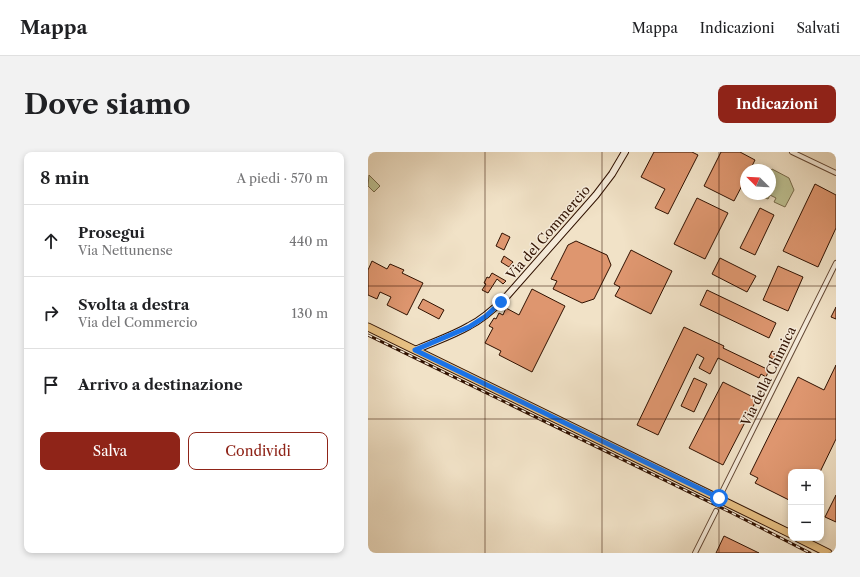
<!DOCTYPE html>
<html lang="it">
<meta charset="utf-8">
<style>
:root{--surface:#fff;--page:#f2f2f2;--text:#202124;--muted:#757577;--line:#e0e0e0;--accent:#8f2418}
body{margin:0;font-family:"Libre Caslon Text",serif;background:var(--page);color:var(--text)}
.controls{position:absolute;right:12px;bottom:12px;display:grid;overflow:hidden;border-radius:8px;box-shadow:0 2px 6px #0003}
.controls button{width:36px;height:36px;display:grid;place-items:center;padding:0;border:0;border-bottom:1px solid var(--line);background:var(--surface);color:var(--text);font:20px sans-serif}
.compass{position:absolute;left:372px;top:12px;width:36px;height:36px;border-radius:50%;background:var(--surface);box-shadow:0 2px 6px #0003;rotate:294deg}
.stop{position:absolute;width:12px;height:12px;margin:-9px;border:3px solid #1a73e8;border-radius:50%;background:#fff}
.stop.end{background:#1a73e8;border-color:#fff;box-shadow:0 1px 4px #0008}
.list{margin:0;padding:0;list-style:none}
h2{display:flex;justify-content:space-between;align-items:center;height:52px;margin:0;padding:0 16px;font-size:17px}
h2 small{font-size:13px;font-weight:400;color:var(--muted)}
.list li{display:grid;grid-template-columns:26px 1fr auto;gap:12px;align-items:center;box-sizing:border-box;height:72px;padding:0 16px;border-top:1px solid var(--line)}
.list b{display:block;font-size:15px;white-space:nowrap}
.list p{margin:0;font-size:13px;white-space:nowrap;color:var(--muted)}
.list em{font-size:13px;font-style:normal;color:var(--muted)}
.actions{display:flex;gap:8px;padding:12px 16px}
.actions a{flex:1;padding:9px 0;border:1px solid var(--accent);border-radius:8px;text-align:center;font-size:14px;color:var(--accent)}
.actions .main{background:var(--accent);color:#fff}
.icon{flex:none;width:22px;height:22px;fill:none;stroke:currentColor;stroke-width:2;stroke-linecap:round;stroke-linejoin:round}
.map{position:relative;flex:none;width:468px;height:401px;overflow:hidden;border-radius:8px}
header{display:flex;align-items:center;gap:24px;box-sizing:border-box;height:56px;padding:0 20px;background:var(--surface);border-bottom:1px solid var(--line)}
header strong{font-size:19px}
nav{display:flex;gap:22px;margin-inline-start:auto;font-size:14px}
.intro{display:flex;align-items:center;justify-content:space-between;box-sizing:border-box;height:96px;padding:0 24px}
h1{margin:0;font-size:28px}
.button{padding:10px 18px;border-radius:8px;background:var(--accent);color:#fff;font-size:14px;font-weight:700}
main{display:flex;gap:24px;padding:0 24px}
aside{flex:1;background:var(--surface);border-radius:8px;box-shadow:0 2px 6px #0003}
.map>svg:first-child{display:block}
.green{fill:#bec293;stroke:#776a4a}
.building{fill:#de966f;stroke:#301100}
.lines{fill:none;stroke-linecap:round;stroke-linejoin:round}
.street-casing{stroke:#604532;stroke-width:6}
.secondary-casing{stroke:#301100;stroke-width:8}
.primary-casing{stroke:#301100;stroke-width:9}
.street{stroke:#f6ecdb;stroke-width:4}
.secondary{stroke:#f6ecdb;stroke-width:6}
.primary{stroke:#e8c184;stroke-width:7}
.rail-casing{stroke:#301100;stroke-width:3}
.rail{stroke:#f6ecdb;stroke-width:1.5;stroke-dasharray:4.5;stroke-linecap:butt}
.route{stroke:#1a73e8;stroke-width:5}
.grid{fill:none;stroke:#301100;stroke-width:1;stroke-opacity:0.55}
.labels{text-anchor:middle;stroke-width:3;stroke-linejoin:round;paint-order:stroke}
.street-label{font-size:13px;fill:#301100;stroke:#f6ecdb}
</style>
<header>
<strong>Mappa</strong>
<nav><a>Mappa</a><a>Indicazioni</a><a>Salvati</a></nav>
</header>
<div class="intro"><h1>Dove siamo</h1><a class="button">Indicazioni</a></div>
<main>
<aside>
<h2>8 min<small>A piedi · 570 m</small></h2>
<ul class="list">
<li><svg class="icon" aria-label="ahead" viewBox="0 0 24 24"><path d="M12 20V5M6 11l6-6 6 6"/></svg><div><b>Prosegui</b><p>Via Nettunense</p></div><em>440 m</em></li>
<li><svg class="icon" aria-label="right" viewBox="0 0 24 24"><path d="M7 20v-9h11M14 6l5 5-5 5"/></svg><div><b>Svolta a destra</b><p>Via del Commercio</p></div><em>130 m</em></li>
<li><svg class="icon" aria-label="arrive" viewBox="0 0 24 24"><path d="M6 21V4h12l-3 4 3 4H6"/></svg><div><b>Arrivo a destinazione</b></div></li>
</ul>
<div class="actions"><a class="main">Salva</a><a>Condividi</a></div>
</aside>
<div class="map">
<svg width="468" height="401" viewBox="0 0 468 401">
<rect width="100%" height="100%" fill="#f1e2c7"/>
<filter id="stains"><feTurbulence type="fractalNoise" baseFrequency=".005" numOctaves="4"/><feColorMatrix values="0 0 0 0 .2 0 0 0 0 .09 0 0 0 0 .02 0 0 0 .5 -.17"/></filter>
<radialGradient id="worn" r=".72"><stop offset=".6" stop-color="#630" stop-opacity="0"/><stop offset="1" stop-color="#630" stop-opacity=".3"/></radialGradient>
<!-- green -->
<path class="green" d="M404,17l17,9 5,12 -9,17 -11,-5 2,-4 -6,-3 -2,4 -11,-5h13v-23z
M1,23l11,11 -6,6 -6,-6z"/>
<!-- building -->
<path class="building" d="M286,0h38l6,3 -30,59 -13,-6 10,-19 -24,-12z
M353,0h19l15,8 -5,10h-4v8l-12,23 -30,-15z
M447,32l21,11v33l-18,39 -35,-16z
M329,46l31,15 -23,46 -31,-15z
M392,56l14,7 -19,40 -15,-7z
M134,81l8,4 -6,13 -8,-4z
M208,89l31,14 4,10 -17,34 -12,4 -29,-14 4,-8 -6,-2 17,-34z
M263,98l41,21 -21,43 -36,-18 5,-9 -6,-3z
M136,104l9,6 -4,5 -8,-5z
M352,106l36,18 -9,16 -35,-18z
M4,109l15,8 3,-5 14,6 -2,3 21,10 -16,32 -20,-10 4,-8 -11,-5 -3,7 -9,-4v-25z
M410,114l25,11 -15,34 -25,-11z
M124,121l14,8 -3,3 -6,-5 -9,14 -6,-3 4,-6 -2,-1 3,-6 2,1z
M164,137l33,17 -33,66 -33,-17 2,-4 -16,-8 8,-15 -4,-2 5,-8 2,1 3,-6 4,2 3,-7 13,7z
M339,138l69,33 -7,15 -69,-33z
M55,147l21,11 -5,9 -21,-11z
M468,155v12l-5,-2z
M316,175l40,19 -1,2 46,22 -3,7 -5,-3 -2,4 -41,-20 -8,16 -11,-6 5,-10 -7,-4 -39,81 -21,-10z
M404,199l6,3 -3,6 -6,-3z
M468,213v74l-16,33h-29v29l-36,-18 3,-5 -8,-4 48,-97 26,13z
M326,226l13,6 -13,28 -13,-6z
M355,230l34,17 -34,66 -34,-17z
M468,343v27l-11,-5z
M356,384l35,17h-43z"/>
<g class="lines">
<defs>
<path id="street" d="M424,0l44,21
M351,346l117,-235
M327,401l21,-42"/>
<path id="secondary" d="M47,198c18,-8 37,-14 54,-24 14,-7 26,-18 37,-29l90,-102 16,-21 13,-22"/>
<path id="primary" d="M0,175l423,207
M430,386l30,15"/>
</defs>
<!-- street casing -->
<use href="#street" class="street-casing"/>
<!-- secondary casing -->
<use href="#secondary" class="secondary-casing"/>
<!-- primary casing -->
<use href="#primary" class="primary-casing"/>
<!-- street -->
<use href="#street" class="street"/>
<!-- secondary -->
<use href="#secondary" class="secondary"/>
<!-- primary -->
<use href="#primary" class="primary"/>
<defs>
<path id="rail" d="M0,183l364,178 78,40"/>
</defs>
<!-- rail casing -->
<use href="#rail" class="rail-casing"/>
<!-- rail -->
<use href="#rail" class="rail"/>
</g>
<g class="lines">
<!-- route -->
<path class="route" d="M133,150l-15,14 -17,11 -54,23 304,148"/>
</g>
<!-- grid -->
<path class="grid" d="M117,0v401M234,0v401M351,0v401M0,134h468M0,267h468"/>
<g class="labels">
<!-- street labels -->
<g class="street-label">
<text transform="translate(180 80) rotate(-49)" y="5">Via del Commercio</text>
<text transform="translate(400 224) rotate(-64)" y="5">Via della Chimica</text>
</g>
</g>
<rect width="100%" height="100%" filter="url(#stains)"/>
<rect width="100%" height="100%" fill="url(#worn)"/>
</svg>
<div class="controls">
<button>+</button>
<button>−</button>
</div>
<svg class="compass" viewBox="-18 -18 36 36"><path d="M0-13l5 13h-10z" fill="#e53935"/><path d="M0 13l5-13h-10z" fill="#757577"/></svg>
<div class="stop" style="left:351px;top:346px"></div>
<div class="stop end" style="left:133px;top:150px"></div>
</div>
</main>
